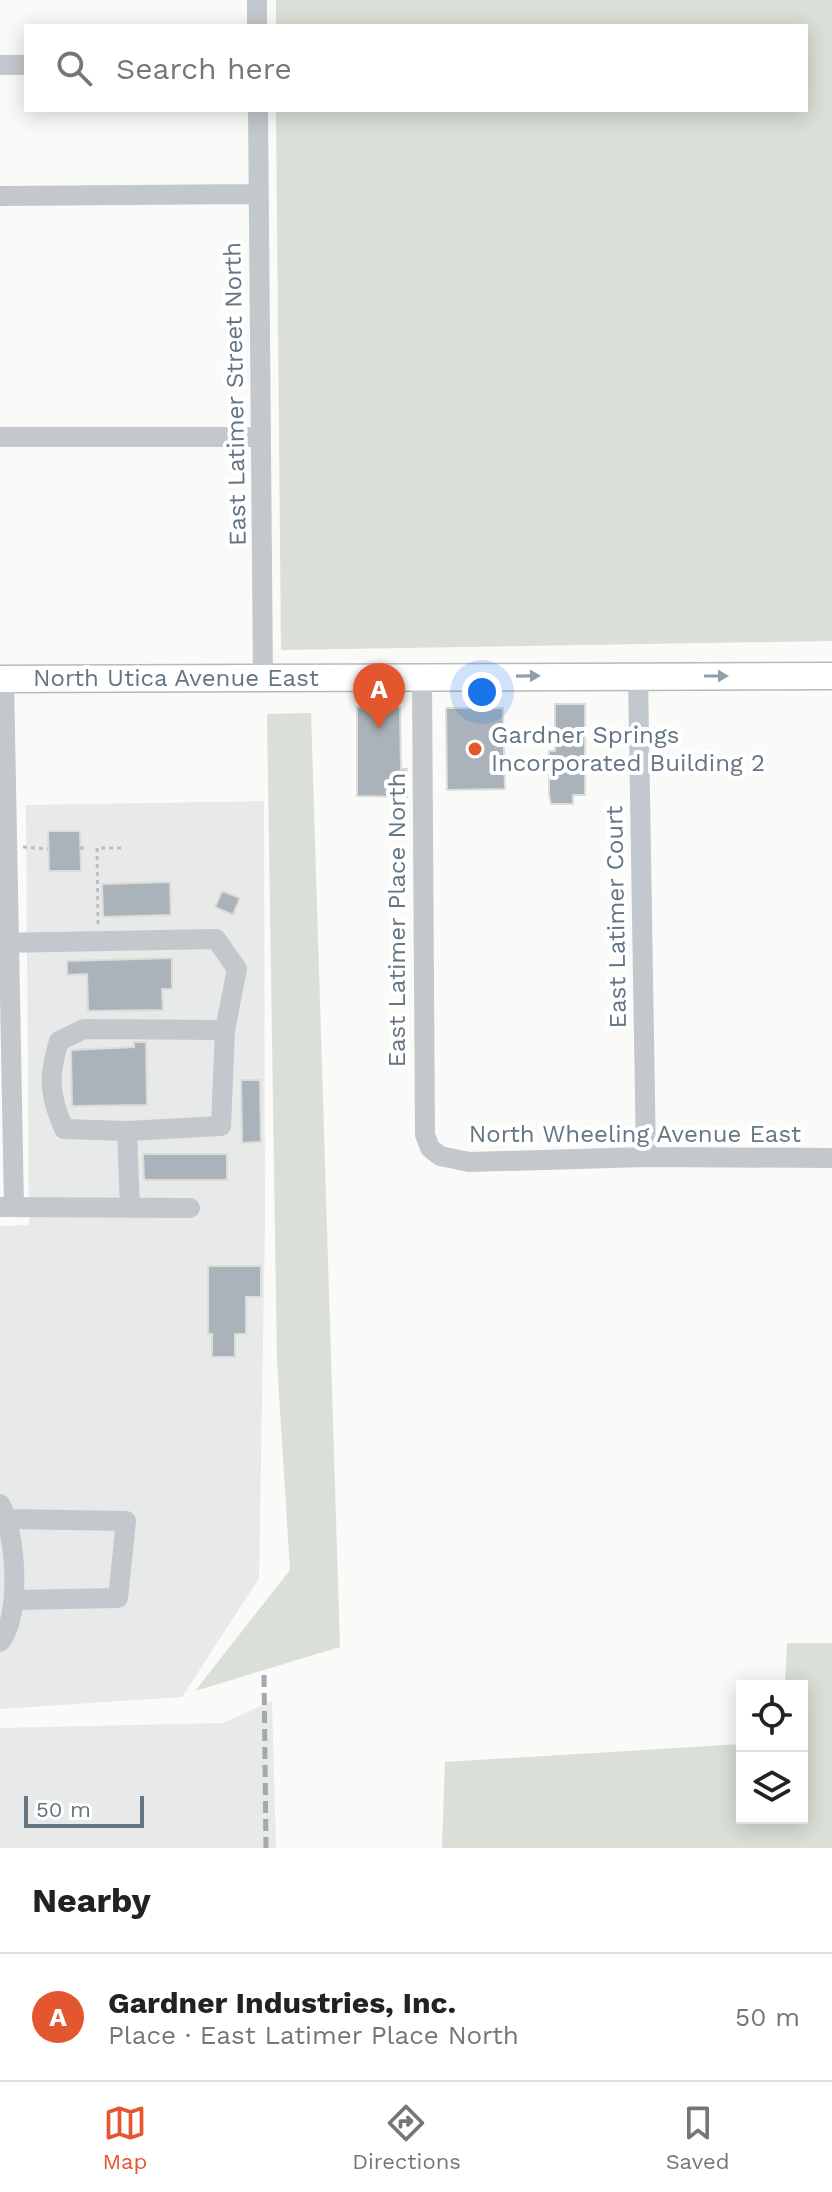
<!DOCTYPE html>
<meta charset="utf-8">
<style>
:root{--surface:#fff;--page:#f2f2f2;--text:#222;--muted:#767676;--line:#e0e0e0;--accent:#e4572e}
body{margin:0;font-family:"Work Sans",sans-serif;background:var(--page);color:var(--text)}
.controls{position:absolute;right:24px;bottom:24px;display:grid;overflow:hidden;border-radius:0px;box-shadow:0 4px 20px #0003}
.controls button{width:72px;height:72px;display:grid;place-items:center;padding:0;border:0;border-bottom:2px solid var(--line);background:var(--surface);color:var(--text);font:40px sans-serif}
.scale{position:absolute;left:24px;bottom:20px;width:120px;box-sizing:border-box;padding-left:8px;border:4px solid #657683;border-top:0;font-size:22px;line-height:28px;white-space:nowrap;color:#657683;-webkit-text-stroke:6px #fff;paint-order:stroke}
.you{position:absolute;left:482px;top:692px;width:28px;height:28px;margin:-20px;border:6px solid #fff;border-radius:50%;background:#1a73e8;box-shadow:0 0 0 12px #1a73e833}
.badge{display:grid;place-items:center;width:52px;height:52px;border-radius:50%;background:var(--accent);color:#fff;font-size:26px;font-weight:700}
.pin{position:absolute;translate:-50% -66px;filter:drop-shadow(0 2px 4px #0008)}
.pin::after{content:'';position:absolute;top:42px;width:28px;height:24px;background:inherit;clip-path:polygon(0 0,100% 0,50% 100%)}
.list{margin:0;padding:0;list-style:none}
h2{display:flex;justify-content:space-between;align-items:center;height:104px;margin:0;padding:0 32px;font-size:34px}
h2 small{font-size:26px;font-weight:400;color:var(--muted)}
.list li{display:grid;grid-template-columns:52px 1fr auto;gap:24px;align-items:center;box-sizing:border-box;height:128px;padding:0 32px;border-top:2px solid var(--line)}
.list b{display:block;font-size:30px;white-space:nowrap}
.list p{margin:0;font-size:26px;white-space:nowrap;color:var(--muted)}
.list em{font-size:26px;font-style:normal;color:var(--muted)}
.icon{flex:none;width:44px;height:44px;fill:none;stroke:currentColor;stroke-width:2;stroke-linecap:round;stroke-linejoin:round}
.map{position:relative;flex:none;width:832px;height:1848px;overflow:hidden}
.search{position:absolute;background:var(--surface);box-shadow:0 4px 20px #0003;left:24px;right:24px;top:24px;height:88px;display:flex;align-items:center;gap:20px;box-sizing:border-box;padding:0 28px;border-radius:0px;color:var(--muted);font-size:30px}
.sheet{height:232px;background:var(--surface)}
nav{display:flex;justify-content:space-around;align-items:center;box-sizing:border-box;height:112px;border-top:2px solid var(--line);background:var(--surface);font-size:22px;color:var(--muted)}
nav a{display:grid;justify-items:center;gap:4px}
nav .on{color:var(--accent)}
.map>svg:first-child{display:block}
.built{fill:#e8e9e9}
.green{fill:#dadfd7}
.building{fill:#aab3b9;stroke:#dcdcda;stroke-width:2}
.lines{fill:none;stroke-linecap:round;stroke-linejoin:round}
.major-casing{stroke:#b5babe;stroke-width:29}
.path{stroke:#bbbfc2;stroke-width:3;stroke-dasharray:4 4;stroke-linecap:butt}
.minor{stroke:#c3c8cc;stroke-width:20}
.major{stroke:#fff;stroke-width:26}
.rail{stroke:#a2aab0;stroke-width:5;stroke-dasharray:12 6;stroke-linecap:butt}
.oneway{fill:#939fa8}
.poi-dot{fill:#e4572e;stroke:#fff;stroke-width:3}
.labels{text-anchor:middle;stroke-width:8;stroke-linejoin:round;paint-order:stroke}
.street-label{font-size:24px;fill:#657683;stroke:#fff}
.poi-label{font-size:24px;fill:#657683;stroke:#fff;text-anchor:start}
</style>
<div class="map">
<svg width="832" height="1848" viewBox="0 0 832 1848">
<rect width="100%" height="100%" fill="#fafaf8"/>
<!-- built -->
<path class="built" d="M264,801l1,424 -6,353 -77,119 -182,12v-483l29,-1 -3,-420z
M272,1701l4,147h-276v-120l223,-5z"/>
<!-- green -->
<path class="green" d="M276,0h556v641l-551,9 -5,-540h530v-84h-530z
M311,713l29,934 -145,44 95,-121 -13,-208 -10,-648z
M787,1643h45v205h-390l3,-86 297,-18v74h60v-132h-17z"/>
<!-- building -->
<path class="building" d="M555,704h30v91h-12v9h-22l-2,-9v-44h6z
M357,707h43l1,62h6v28l-50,-1z
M446,708h57l2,81 -58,1z
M48,831h32l1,40h-32z
M170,882l1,33 -68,2 -1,-33z
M222,891l18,7 -7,17 -18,-8z
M172,958v31h-10l1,21 -75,1 -1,-37 -20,1v-14z
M134,1042h12l1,63 -75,1 -1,-56 63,-3z
M241,1080h19l1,62 -19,1z
M143,1154h84v26h-83z
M208,1266h53v31h-15v37h-11v23h-23v-23h-4z"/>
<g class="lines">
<defs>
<path id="major" d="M0,679l832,-3"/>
</defs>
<!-- major casing -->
<use href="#major" class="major-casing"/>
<!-- path -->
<path class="path" d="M23,847l25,2
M80,848h8
M97,848l1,76
M101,848h24"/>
<!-- minor -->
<path class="minor" d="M257,0v26
M0,65h26
M258,110l5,568
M0,196l259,-2
M0,437h261
M638,675l8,482
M422,677l3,458 5,13 10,8 29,6 177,-5 186,1
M4,679l10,528
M0,943l216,-4 21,30 -12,61 -4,96 -94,5 3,77
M127,1131l-63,-2c-15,-34 -16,-53 -5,-88l25,-12 141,1
M0,1207l190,1
M0,1504c16,27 22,113 0,138
M9,1519l117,2 -8,77 -104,2"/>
<!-- major -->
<use href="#major" class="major"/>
<!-- rail -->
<path class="rail" d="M264,1675l2,173"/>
</g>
<!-- one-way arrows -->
<defs><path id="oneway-solid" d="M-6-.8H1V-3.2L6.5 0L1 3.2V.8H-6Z" transform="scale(2)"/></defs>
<g class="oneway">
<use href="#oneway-solid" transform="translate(528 676) rotate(-1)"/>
<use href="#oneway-solid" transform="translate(716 676)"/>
</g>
<!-- markers -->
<circle class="poi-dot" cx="475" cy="749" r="8"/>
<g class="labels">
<!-- street labels -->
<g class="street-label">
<text transform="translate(235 394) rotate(-91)" y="8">East Latimer Street North</text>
<text x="176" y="686">North Utica Avenue East</text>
<text transform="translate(616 917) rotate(-91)" y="8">East Latimer Court</text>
<text transform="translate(397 920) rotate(-90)" y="8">East Latimer Place North</text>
<text x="635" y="1142">North Wheeling Avenue East</text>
</g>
<!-- poi labels -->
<g class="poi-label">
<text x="491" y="743">Gardner Springs<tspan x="491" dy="28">Incorporated Building 2</tspan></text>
</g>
</g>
</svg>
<div class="controls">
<button><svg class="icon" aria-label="locate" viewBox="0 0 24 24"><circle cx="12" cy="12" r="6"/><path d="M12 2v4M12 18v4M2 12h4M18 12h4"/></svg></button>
<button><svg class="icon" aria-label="layers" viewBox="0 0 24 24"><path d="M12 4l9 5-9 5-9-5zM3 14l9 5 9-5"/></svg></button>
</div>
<div class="scale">50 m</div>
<div class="you"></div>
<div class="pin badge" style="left:379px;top:729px">A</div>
<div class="search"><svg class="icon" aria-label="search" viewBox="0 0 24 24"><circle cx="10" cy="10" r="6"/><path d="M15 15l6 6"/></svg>Search here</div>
</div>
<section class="sheet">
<h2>Nearby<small></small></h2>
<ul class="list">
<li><span class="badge">A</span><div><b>Gardner Industries, Inc.</b><p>Place · East Latimer Place North</p></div><em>50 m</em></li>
</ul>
</section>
<nav>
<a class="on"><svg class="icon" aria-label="map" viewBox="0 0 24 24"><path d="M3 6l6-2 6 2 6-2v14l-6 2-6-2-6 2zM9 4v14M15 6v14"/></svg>Map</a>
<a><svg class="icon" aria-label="directions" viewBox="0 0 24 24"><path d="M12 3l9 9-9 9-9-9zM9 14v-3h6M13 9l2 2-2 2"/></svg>Directions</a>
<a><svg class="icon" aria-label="saved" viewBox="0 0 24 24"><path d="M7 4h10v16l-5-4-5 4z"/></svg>Saved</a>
</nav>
